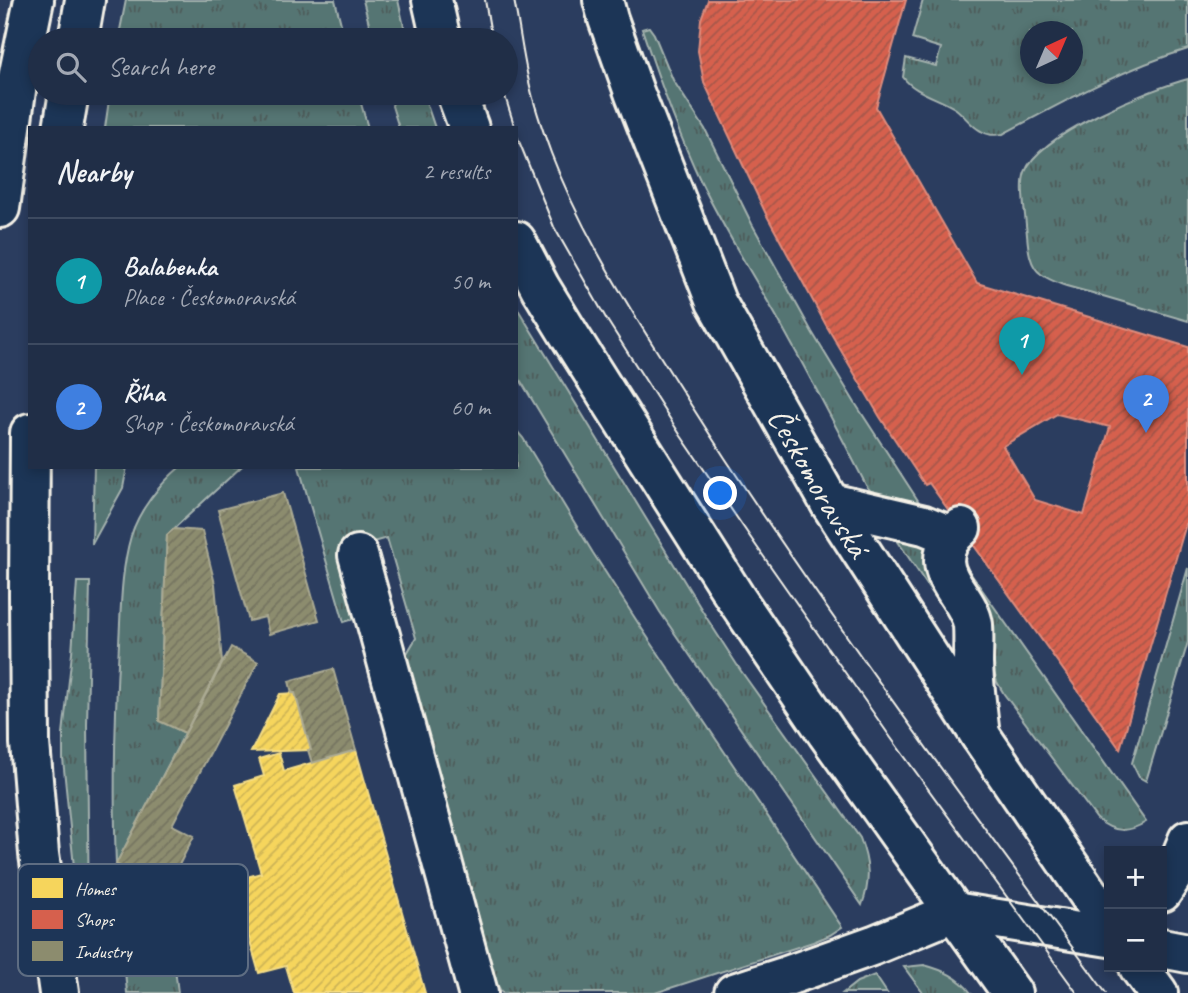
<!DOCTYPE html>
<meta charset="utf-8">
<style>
:root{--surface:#202e47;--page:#2d3a52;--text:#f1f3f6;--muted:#a2a8b4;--line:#3d4a60;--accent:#ffd166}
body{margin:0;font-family:Caveat,sans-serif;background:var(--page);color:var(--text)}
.controls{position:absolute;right:21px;bottom:21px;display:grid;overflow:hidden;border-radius:0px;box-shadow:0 4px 10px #0003}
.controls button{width:63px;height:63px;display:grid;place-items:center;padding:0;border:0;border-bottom:2px solid var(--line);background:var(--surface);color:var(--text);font:35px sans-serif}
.compass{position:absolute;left:1020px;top:21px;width:63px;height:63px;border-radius:50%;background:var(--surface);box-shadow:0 4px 10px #0003;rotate:44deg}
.you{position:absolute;left:721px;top:494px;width:24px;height:24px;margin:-18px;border:5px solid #fff;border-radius:50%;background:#1a73e8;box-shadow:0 0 0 10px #1a73e833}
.badge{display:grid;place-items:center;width:46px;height:46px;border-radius:50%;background:var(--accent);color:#fff;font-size:23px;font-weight:700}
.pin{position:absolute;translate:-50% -58px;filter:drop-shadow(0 2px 4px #0008)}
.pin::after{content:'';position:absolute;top:37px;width:24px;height:21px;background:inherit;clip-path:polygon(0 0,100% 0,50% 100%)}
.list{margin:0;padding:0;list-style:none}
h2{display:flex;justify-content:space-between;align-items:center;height:91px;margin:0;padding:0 28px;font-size:30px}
h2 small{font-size:23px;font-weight:400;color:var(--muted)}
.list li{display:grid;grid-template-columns:46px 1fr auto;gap:21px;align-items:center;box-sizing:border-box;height:126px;padding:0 28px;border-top:2px solid var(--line)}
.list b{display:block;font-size:26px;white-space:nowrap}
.list p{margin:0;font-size:23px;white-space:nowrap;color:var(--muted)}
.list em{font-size:23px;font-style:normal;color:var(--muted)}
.icon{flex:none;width:38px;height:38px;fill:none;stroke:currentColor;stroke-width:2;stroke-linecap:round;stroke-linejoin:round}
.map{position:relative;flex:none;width:1188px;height:993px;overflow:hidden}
.search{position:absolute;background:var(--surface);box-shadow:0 4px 10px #0003;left:28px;top:28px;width:490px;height:77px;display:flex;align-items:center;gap:18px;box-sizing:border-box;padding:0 24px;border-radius:38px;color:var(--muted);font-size:26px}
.panel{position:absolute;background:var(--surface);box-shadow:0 4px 10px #0003;left:28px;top:126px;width:490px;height:343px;border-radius:0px}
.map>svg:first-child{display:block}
.grass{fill:url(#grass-tufts);stroke:#a4b2ae;stroke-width:2;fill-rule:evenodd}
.homes{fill:url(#homes-hatch);stroke:#f5dd86;stroke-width:2}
.shops{fill:url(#shops-hatch);stroke:#df8c7c;stroke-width:2;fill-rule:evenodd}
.industry{fill:url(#industry-hatch);stroke:#abaa93;stroke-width:2}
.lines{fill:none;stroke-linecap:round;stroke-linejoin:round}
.minor-casing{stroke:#f4f1e8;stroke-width:44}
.major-casing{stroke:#f4f1e8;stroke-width:44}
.minor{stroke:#1d3557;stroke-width:38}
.major{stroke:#1d3557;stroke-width:38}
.tram{stroke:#f4f1e8;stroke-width:2}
.labels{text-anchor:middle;stroke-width:7;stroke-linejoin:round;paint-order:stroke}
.street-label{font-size:33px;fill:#f4f1e8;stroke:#1d3557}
.key{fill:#1d3557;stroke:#5e6d82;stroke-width:2}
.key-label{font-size:19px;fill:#f4f1e8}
</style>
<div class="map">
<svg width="1188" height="993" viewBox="0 0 1188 993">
<defs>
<pattern id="grass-tufts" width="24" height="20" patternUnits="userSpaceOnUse" patternTransform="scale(1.75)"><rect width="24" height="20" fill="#557473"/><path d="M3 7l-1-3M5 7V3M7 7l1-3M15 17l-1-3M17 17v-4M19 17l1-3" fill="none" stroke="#4e5c5a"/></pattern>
<pattern id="homes-hatch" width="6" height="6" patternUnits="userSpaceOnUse" patternTransform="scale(1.75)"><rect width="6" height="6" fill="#f6d55c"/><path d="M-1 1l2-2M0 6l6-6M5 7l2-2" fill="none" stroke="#cbb256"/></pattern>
<pattern id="shops-hatch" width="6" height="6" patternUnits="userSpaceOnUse" patternTransform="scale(1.75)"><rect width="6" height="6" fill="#d6604d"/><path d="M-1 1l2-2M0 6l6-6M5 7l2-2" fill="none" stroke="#a5584b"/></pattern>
<pattern id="industry-hatch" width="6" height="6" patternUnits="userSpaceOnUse" patternTransform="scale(1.75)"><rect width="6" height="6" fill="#8c8c6e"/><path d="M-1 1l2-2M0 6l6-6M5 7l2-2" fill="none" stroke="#757460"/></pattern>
</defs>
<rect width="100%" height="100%" fill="#2b3d5f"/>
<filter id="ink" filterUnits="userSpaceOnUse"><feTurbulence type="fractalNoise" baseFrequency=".0143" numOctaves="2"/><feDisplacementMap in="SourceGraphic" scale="14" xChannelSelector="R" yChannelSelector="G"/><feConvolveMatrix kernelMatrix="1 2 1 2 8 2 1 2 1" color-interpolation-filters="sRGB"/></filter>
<g filter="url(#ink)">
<!-- grass -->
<path class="grass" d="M126,0h209l10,40h-227z
M363,0h35l9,40h-31l-5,-8z
M923,0h265v49c-66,20 -125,53 -185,85 -9,1 -14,2 -22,-3 -10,-5 -16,-15 -25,-22 -16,-11 -42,-16 -53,-32l3,-19 30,8 5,-18 -29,-9zM1030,32h42v42h-42z
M649,27l5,7 19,46 32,49 47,95 60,108 43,71 64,99 -6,4 -38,-9 -9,-12c-28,-55 -57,-110 -87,-164 -26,-46 -55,-91 -78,-139 -23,-49 -42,-102 -59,-153z
M1188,79v242c-31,-9 -61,-18 -92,-27 -18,-5 -40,-9 -55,-20 -14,-10 -13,-34 -15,-49 -1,-14 -6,-40 -1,-53 14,-38 125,-83 163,-93z
M110,93h248l10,35h-263z
M408,93h15l12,35h-36l-7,-22 2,-9z
M516,306l192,314 33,51 119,167c9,24 11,43 2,67l-202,-293 -141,-234 -3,-5z
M516,430l7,8 70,115 49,76 200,298 -12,8 -17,7 -158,51h-153l-13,-23 -86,-310 13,-22 -29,-100 -42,12 19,66 -20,6 -45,-155h217z
M94,467h33l-4,21 -31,56z
M180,467h61l-74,68 -8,185 26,13 -69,131c-3,-74 -1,-147 3,-221 2,-35 2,-73 12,-107 8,-26 28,-51 49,-69z
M891,531l25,4 11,12 28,80z
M959,557l187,265c-18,11 -32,11 -49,-3l-93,-125 -7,-12z
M1188,568v74l-42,139 -7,-4 -7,-14z
M77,582h13l-3,143 2,192 -2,31 -4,7 -20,-196v-25l9,-81z
M119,904l41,27 15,37 3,25h-51z
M924,965c19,5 35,12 47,28h-48l-19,-26z
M875,975l12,18h-44l14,-11z"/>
<!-- homes -->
<path class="homes" d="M295,693l16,57 -60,2 29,-58z
M356,750l69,243h-131l-8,-27 -27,7 -26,-92 28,-8 -26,-88 29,-9 -5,-17 20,-6 5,18z"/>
<!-- shops -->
<path class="shops" d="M708,0h198l-30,107 101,176 211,64v170l-68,232 -191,-266 -4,2 -45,-68 -54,-92 -60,-111 -62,-132 -6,-31 3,-32zM1057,414l53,13 -26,88 -49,-15 -32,-54z"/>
<!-- industry -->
<path class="industry" d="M283,493l36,127 -50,14 -4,-17 -16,4 -31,-111z
M174,529l28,2 13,53 7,78 -37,71 -26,-12 8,-186z
M231,647l27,15 -86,163 22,11 -29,56 -49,-28z
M333,669l23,81 -44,13 -4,-13h3l-16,-57h-3l-3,-12z"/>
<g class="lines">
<defs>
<path id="minor" d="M830,503l94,22 27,11
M961,528c-10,8 -17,19 -17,33 1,24 26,41 29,64 1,13 0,26 0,39 1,24 4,47 7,71
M358,555l120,438
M1162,892l13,-20 13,-32
M1162,948l26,5
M734,993l53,-17 87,-31 80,-33 155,25"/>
<g id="major">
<path d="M432,0l9,40"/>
<path id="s1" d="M603,0l5,19 26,73 82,210 114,201 150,232 129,189"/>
<path d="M78,40l7,-40"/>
<path d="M456,93l13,35"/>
<path d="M63,128l6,-35"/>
<path d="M0,208l17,-125 17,-83"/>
<path d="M516,241l24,46 30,49 165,261 92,136 185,260"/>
<path d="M30,433l-1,162 1,148 9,111 20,139"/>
<path d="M1139,967l19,26"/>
</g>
</defs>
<!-- minor casing -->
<use href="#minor" class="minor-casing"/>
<!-- major casing -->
<use href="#major" class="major-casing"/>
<!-- minor -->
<use href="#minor" class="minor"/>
<!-- major -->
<use href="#major" class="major"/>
<!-- tram -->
<path class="tram" d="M485,0l7,40
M514,0c6,29 9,58 16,86 5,23 13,45 21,67 26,68 63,130 102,192 24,38 48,76 72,113 121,183 251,359 381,535
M504,93l11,35
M516,134l38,93 53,93 74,116 76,111 134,191 186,255"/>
</g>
</g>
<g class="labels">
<!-- street labels -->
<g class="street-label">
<text dy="12" stroke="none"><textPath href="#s1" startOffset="530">Českomoravská</textPath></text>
</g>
</g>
<!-- legend -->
<rect x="18" y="864" width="230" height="112" rx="10" class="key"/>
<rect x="32" y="878" width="31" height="20" fill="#f6d55c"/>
<rect x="32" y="910" width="31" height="19" fill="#d6604d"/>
<rect x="32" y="941" width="31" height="20" fill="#8c8c6e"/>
<g class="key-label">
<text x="75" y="895">Homes</text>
<text x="75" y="926">Shops</text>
<text x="75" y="958">Industry</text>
</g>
</svg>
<div class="controls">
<button>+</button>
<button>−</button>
</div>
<svg class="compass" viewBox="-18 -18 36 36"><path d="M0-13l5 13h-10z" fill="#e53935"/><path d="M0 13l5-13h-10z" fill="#a2a8b4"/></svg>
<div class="you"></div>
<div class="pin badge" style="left:1022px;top:375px;background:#0f9aa8">1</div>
<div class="pin badge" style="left:1146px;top:433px;background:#3f7fe0">2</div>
<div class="search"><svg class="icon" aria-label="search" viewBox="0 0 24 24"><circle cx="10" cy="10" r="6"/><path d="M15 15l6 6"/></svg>Search here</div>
<section class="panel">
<h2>Nearby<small>2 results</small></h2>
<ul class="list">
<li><span class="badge" style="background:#0f9aa8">1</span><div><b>Balabenka</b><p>Place · Českomoravská</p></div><em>50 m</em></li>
<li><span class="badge" style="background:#3f7fe0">2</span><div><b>Říha</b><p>Shop · Českomoravská</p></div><em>60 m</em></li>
</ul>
</section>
</div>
